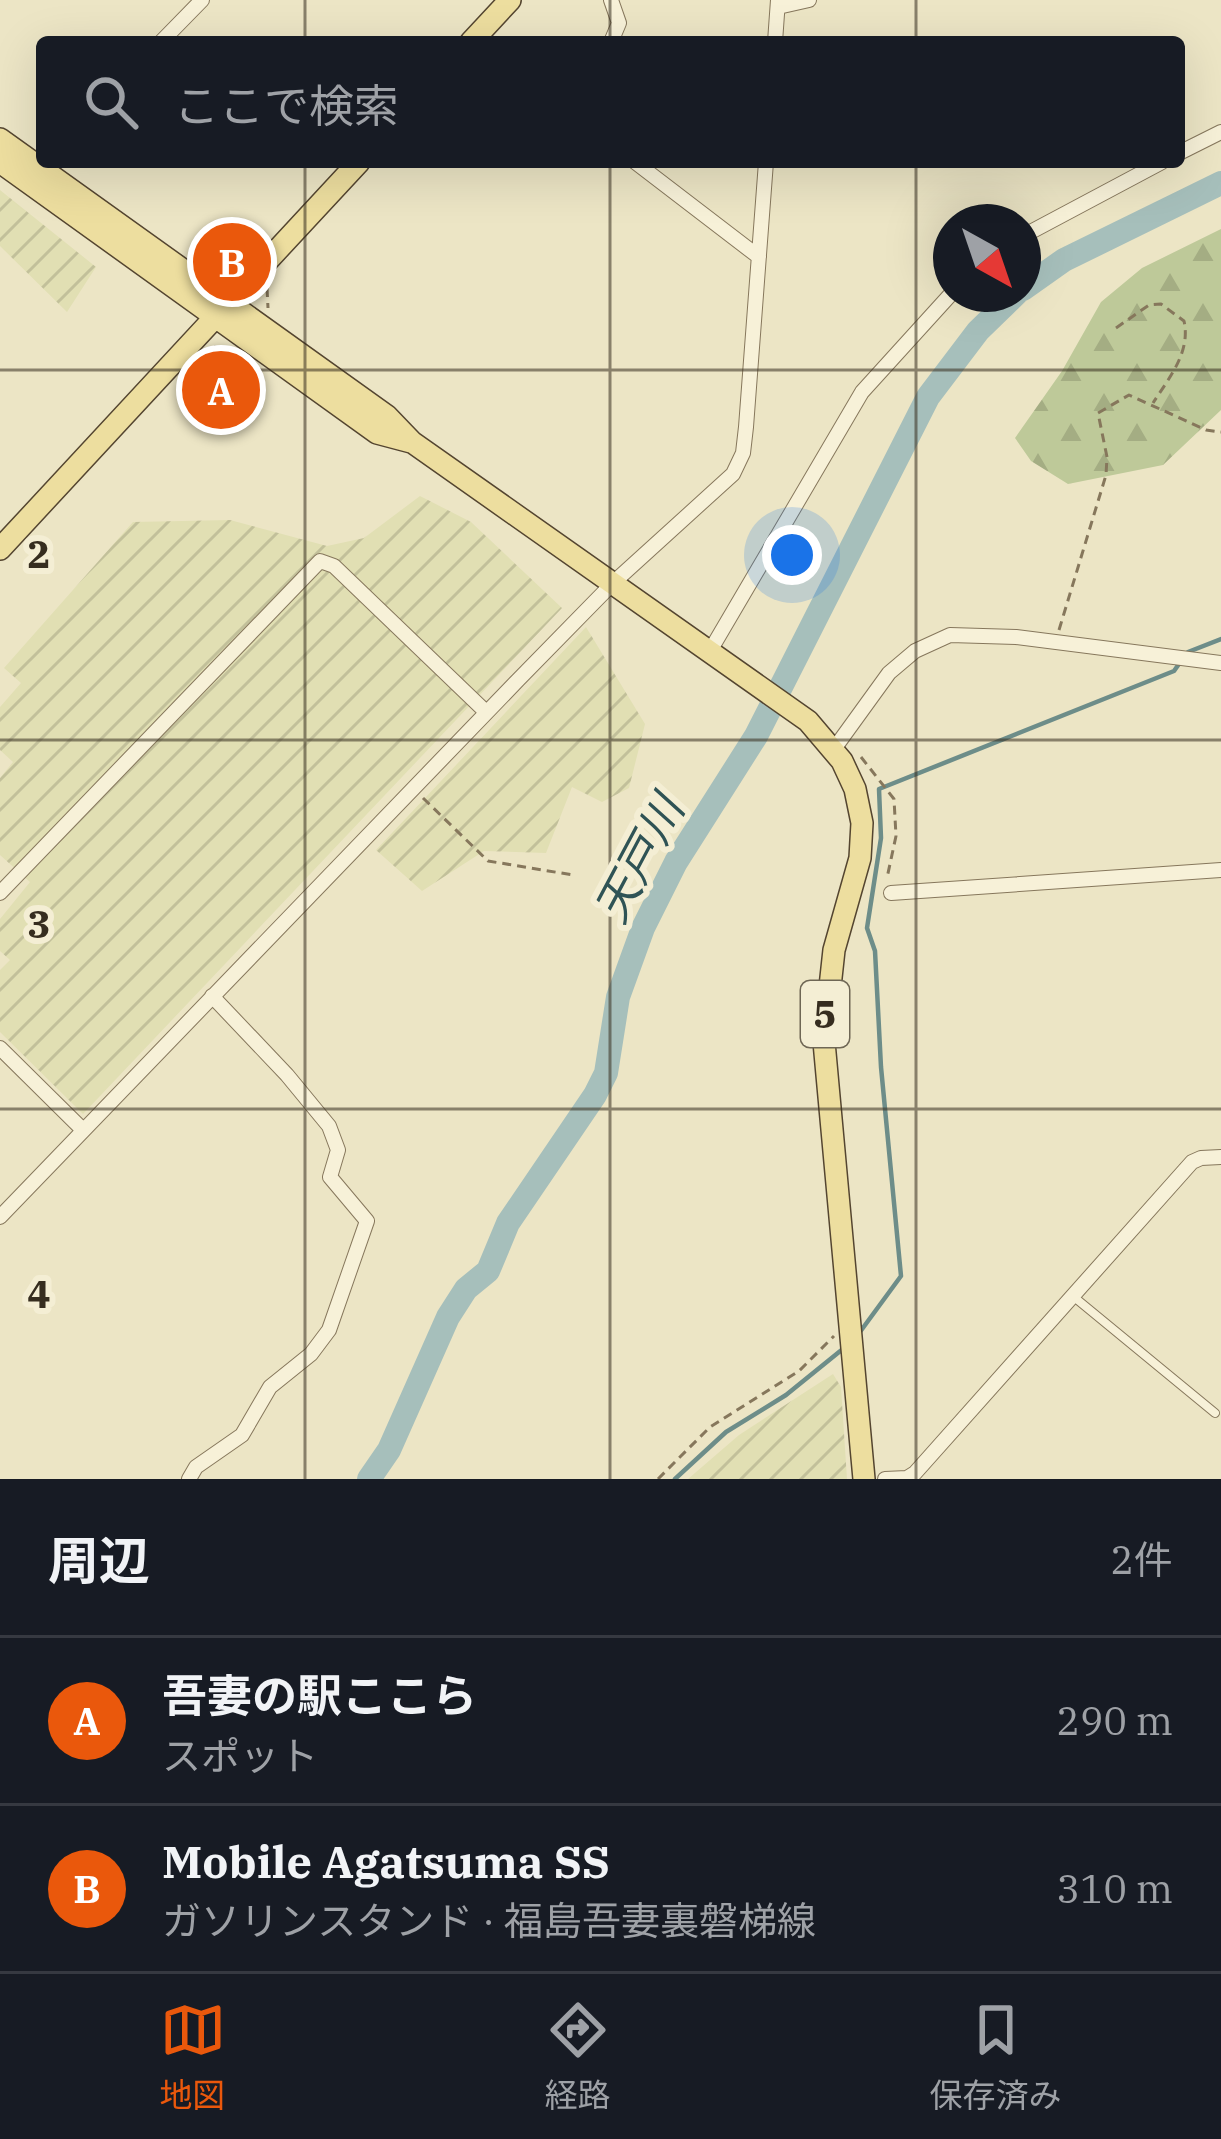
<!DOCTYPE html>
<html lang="ja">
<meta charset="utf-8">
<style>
:root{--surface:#171b24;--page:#20242c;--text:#f1f3f6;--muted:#9ea1a6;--line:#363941;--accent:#ea580c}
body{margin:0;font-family:"IBM Plex Serif","Noto Sans JP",serif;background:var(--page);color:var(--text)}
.compass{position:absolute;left:933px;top:204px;width:108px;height:108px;border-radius:50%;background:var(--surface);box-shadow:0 12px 48px #0002;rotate:140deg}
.you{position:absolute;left:792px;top:555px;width:42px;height:42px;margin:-30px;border:9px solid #fff;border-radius:50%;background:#1a73e8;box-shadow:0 0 0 18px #1a73e833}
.badge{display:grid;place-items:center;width:78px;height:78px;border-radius:50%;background:var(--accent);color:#fff;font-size:39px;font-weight:700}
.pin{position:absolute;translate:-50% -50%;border:6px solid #fff;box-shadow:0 3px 12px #0006}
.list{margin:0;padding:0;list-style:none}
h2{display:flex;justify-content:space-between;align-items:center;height:156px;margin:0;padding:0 48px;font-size:51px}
h2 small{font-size:39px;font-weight:400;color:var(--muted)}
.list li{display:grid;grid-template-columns:78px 1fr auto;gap:36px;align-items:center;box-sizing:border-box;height:168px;padding:0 48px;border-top:3px solid var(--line)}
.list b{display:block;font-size:45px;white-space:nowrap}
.list p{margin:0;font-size:39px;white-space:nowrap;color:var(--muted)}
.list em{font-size:39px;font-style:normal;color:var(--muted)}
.icon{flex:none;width:66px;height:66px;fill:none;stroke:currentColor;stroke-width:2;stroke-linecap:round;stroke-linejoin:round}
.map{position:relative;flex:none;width:1221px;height:1479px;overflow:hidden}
.search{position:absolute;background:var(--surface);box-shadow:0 12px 48px #0002;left:36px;right:36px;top:36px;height:132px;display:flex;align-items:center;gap:30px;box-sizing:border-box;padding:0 42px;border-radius:12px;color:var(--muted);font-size:45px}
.sheet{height:492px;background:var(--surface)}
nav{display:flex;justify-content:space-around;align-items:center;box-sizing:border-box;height:168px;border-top:3px solid var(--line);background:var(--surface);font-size:33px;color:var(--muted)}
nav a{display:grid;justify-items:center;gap:6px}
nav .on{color:var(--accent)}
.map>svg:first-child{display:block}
.farmland{fill:url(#farmland-furrows)}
.forest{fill:url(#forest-firs)}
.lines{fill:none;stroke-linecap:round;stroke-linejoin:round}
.stream{stroke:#6d8d89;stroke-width:4.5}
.river{stroke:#a6bfbb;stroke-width:24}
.lane-casing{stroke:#86775c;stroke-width:10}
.street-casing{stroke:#86775c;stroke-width:16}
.primary-casing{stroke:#544530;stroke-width:24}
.path{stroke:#86775c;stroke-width:3;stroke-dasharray:9 6;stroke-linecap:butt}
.lane{stroke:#f7f1d8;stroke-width:8}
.street{stroke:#f7f1d8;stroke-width:14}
.primary{stroke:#edde9f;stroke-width:21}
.grid{fill:none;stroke:#362d1f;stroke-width:3;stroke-opacity:0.55}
.labels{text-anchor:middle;stroke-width:12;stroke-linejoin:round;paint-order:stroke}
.shield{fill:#f4eed4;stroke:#6f6755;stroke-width:3}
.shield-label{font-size:39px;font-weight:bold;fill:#362d1f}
.water-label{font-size:45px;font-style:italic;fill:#2f5355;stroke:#f4eed4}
.grid-label{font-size:39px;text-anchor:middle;font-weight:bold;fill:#362d1f;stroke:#f4eed4;stroke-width:12;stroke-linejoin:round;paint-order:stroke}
</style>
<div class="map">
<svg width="1221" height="1479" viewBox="0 0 1221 1479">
<defs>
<pattern id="farmland-furrows" width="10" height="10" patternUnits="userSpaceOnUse" patternTransform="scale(3)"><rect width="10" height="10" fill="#e1dfb3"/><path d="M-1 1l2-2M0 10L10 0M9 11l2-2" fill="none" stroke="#c2c09a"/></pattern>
<pattern id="forest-firs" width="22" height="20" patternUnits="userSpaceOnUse" patternTransform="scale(3)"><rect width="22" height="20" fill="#bec999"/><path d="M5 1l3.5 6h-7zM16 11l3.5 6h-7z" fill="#a4ad83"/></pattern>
</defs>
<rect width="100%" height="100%" fill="#ece5c5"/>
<!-- farmland -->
<path class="farmland" d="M0,190l96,77 -29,45 -67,-66z
M420,496l51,26 91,86 -479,506 -83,-82v-62l10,-10 -10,-9v-32l30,-37 -30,-27v-77l13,-16 -13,-12v-43l21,-24 -17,-15 129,-146 97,-2 97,26 37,-8z
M586,627l59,97 -16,64 -27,14 -30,-15 -26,66 -62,-2 -62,40 -46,-41z
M833,1374l8,13 6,92h-159l51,-44z"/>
<!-- forest -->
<path class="forest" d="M1221,229v181l-58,55 -95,19 -37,-23 -16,-23 47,-67 39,-69 41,-34z"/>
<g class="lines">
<!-- stream -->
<path class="stream" d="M1188,652l33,-13
M857,1336l44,-60 -20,-209 -6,-116 -8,-23 14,-90 -2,-49 295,-118 7,-10
M675,1479l51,-47 60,-37 58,-47"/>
<!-- river -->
<path class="river" d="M1023,289l41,-29 157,-77
M369,1479l20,-29 59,-133 18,-28 22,-18 20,-48 87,-128 11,-22 12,-76 25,-69 33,-66 80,-126 172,-339 50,-66 38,-37"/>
<defs>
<path id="lane" d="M1074,1297l141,116"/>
<path id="street" d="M611,0l8,23 -8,19
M778,7l31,-7
M161,42l41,-42
M775,42l3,-42
M1179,153l42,-21
M635,162l124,95
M1023,236l139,-74
M710,651l152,-259 89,-98
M834,749l55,-76 26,-22 35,-16 66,2 205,26
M0,893l320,-332 14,5 152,146
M891,893l330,-23
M0,1048l83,82
M0,1217l518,-537 95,-97 120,-109 10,-21 3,-26 20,-265
M189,1479l7,-12 46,-32 28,-48 41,-33 18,-24 38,-109 -37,-44 8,-27 -9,-24 -42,-51 -75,-79
M885,1479l22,-1 8,-5 277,-311 9,-4 20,-1"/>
<path id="primary" d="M471,42l39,-42
M0,139l387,277 25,26 396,279 34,40 13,28 7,34 -2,35 -26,92 -10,92 40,437
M0,162l377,271 34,9
M0,549l359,-387"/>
</defs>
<!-- lane casing -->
<use href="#lane" class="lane-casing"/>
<!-- street casing -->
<use href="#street" class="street-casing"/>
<!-- primary casing -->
<use href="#primary" class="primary-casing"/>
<!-- path -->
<path class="path" d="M206,263h32
M267,288l1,20
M1116,328l33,-23 12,-1 23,17c7,31 -15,57 -31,82
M214,347l16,2
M1059,630l47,-155 1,-18 -9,-44 31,-18 77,35 15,2
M861,757l33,42 2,37 -9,42
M423,798l65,63 85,14
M658,1479l52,-52 89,-56 35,-35"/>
<!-- lane -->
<use href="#lane" class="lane"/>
<!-- street -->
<use href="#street" class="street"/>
<!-- primary -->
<use href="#primary" class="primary"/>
</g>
<!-- grid -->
<path class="grid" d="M305,0v42M610,0v42M916,0v42M305,162v1317M610,162v1317M916,162v1317M0,370h1221M0,740h1221M0,1109h1221"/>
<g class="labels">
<!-- shield labels -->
<rect class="shield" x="801" y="981" width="48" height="66" rx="9"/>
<g class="shield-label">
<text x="825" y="1028">5</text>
</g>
<!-- water labels -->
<g class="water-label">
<text transform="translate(639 859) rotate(-62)" y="16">天戸川</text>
</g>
</g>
<g class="grid-label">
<text x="39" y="568">2</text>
<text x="39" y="938">3</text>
<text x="39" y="1308">4</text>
</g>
</svg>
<svg class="compass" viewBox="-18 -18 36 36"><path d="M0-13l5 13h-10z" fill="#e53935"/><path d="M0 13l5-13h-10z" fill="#9ea1a6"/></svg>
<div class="you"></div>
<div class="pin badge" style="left:221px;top:390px">A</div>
<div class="pin badge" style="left:232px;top:262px">B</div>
<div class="search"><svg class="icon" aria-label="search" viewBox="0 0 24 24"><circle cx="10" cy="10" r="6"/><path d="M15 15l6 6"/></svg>ここで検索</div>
</div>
<section class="sheet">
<h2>周辺<small>2件</small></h2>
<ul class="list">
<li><span class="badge">A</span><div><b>吾妻の駅ここら</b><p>スポット</p></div><em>290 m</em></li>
<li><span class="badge">B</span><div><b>Mobile Agatsuma SS</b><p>ガソリンスタンド · 福島吾妻裏磐梯線</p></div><em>310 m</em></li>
</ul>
</section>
<nav>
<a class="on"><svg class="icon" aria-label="map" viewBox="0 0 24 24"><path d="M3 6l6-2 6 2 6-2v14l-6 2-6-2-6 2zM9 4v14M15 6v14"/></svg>地図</a>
<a><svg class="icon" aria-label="directions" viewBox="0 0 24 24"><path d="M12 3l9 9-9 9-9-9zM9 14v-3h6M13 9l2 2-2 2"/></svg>経路</a>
<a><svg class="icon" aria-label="saved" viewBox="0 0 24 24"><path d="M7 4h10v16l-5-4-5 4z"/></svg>保存済み</a>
</nav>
